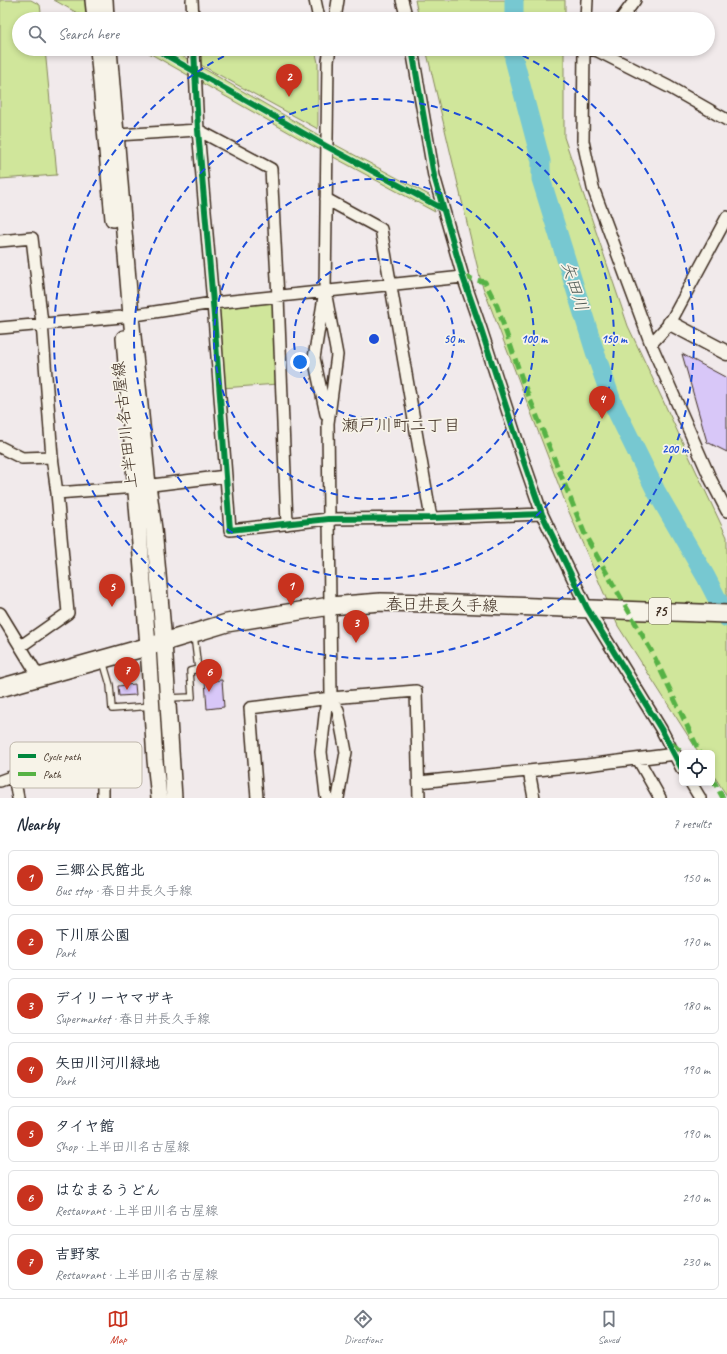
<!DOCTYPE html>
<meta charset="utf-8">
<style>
:root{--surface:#fff;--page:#f6f6f7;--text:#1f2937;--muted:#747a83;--line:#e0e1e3;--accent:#c8321e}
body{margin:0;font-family:Caveat,"Klee One",sans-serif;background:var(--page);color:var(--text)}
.controls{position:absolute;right:12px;bottom:12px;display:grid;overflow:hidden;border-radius:6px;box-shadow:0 2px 6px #0003}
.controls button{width:36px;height:36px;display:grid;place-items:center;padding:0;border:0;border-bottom:1px solid var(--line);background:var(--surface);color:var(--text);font:20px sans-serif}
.you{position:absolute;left:300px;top:362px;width:14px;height:14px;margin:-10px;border:3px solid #fff;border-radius:50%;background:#1a73e8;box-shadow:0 0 0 6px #1a73e833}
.badge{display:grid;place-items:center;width:26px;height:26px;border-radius:50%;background:var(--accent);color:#fff;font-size:13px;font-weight:700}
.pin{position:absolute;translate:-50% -33px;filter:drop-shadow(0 1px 2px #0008)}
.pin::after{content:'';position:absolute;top:21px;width:14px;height:12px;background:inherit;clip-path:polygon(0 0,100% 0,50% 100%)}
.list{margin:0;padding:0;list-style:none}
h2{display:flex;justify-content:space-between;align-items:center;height:52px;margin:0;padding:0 16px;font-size:17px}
h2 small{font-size:13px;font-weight:400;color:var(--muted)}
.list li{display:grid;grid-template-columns:26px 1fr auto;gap:12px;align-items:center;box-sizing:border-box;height:56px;margin:0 8px 8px;padding:0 8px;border:1px solid var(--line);border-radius:6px}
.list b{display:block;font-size:15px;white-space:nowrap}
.list p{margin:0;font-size:13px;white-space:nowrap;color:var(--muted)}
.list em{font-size:13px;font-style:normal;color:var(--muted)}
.icon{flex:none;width:22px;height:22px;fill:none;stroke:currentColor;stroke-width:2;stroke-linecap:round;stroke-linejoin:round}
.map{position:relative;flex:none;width:727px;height:798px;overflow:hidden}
.search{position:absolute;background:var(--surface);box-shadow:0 2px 6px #0003;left:12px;right:12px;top:12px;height:44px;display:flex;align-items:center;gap:10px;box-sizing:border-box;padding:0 14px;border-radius:22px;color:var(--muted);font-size:15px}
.sheet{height:500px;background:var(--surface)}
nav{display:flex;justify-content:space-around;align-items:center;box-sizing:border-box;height:56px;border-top:1px solid var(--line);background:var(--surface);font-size:11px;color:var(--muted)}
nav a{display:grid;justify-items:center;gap:2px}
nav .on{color:var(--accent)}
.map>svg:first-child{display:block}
.green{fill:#d0e69b;stroke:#86885c}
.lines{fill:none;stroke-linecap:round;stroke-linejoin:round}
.river{stroke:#77c8d1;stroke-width:19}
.building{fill:#d8c7f8;stroke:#3b2a1e}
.service-casing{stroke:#3b2a1e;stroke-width:8}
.minor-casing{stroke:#3b2a1e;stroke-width:14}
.tertiary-casing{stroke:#3b2a1e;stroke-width:17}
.secondary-casing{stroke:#3b2a1e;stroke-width:18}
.primary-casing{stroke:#3b2a1e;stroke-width:20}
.service{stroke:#f7f3e8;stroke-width:5.5}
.minor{stroke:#f7f3e8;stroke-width:11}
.tertiary{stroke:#f7f3e8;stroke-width:14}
.secondary{stroke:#f7f3e8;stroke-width:15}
.primary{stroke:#f7f3e8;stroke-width:17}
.quiet{stroke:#57b245;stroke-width:5;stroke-dasharray:10 5;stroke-linecap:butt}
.cycleway-casing{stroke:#f7f3e8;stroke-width:8}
.cycleway{stroke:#00873e;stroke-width:6}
.ring{fill:none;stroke:#1d4ed8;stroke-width:2;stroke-dasharray:7 5}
.labels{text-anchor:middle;stroke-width:3.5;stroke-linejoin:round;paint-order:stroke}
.shield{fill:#f7f3e8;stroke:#73665b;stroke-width:1}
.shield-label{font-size:15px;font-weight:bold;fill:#3b2a1e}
.street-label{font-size:16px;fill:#3b2a1e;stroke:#f7f3e8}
.water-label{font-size:17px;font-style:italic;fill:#4d5954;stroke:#f7f3e8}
.neighbourhood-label{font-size:17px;fill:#3b2a1e;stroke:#f7f3e8}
.key{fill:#f7f3e8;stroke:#bfb7ab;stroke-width:1}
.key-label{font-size:11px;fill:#3b2a1e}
.centre{fill:#1d4ed8;stroke:#f7f3e8;stroke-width:2}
.ring-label{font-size:12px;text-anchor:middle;font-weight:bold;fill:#1d4ed8;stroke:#f7f3e8;stroke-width:3.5;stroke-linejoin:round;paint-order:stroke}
</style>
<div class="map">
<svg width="727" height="798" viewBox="0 0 727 798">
<rect width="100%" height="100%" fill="#f1eaeb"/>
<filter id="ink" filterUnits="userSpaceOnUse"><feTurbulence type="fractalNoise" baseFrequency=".025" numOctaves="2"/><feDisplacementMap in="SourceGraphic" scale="8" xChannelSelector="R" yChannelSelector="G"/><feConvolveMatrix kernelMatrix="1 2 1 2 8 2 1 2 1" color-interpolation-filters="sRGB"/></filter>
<g filter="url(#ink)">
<!-- green -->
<path class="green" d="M0,0h31l9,5 2,14h-23v30h26l12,126 -57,4z
M54,0h33l32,19h-31z
M415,0h150v19h-146z
M142,49h28l164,95 95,51 6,17 -122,-66z
M201,49h114l3,14v66l-117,-64z
M426,49h138v88l64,189 99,211v259l-15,-23v-20h-13l-81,-127 -49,-114 -88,-230z
M274,302l4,82 -56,4 -4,-81z"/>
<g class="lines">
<!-- river -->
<path class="river" d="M514,19v-19
M514,49v10l27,102v18l55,176 17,49 43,87 50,86 21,41"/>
</g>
<!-- building -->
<path class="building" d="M682,354l45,24v74l-20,-10z
M222,680l2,27 -17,2 -2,-28z
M135,684l1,11 -17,1 -1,-10z"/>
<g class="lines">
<defs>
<path id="service" d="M103,661l7,24 2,24 40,-3
M168,698l24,-1 -2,-26 8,-2 -4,-34"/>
<path id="minor" d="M192,0l1,19
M315,0l4,19
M402,0l5,19
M335,19l3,-19
M586,19l1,-19
M621,19l14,-19
M194,49l4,81 15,173 17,227 98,-11 103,-1 111,-4
M412,49l22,127 29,101 18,52 42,130 19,55 45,94 74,121 21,40
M584,49l-1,92 10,47 58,156 60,136 16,31
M592,49l6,2 71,36 58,33
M117,135l81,-5 73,39 7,128 9,227
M326,199l55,30 50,289
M0,241l32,-3 10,85 10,134 5,36 11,120 -47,33
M325,291l12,64 -9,68 3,275 7,12 8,42 -8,46
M0,328l122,-11 91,-14 250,-26
M651,344l19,-21 57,-106
M326,414l-12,-56 11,-67 3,-230 2,-12
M0,447l22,11 30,-1
M57,493l79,-6 90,-11
M0,613l39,64
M638,759l22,39
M529,771l5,27
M14,776l4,22
M0,781l33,-12 61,-9 9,26v12
M419,782l168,-17 88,-11
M691,783l9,15
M257,798l-7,-90 81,-10 85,-7 3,107
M328,798l-2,-3 -5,-43 5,-46 5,-8"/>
<path id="tertiary" d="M670,323l57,30"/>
<path id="secondary" d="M93,0l2,19
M105,0l1,19
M98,49l15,170
M109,49l22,267 17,169 6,44 10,113 10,156
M124,338l24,308 7,114 4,38"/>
<path id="primary" d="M0,688l164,-46 63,-19 103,-17 51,-4 49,1 297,11"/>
</defs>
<!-- service casing -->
<use href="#service" class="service-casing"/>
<!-- minor casing -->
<use href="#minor" class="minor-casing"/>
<!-- tertiary casing -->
<use href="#tertiary" class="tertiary-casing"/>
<!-- secondary casing -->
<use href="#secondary" class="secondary-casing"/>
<!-- primary casing -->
<use href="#primary" class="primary-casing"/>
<!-- service -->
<use href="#service" class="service"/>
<!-- minor -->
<use href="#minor" class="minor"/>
<!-- tertiary -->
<use href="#tertiary" class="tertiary"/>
<!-- secondary -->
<use href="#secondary" class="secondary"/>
<!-- primary -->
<use href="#primary" class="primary"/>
<!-- quiet -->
<path class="quiet" d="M463,277l22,5 12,24 26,76 63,155 66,115 48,101
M672,744l11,9
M712,778l11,20"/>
<defs>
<path id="cycleway" d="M155,49l171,97 117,63
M194,49l4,81 15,173 17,227 98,-11 103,-1 111,-4
M412,49l22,127 29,101 18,52 42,130 19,55 45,94 74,121 21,40"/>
</defs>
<!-- cycleway casing -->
<use href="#cycleway" class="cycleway-casing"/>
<!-- cycleway -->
<use href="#cycleway" class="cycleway"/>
</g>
</g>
<!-- distance rings -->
<g class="ring">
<circle cx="374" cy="339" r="80"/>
<circle cx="374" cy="339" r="160"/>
<circle cx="374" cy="339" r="240"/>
<path d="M512 50A320 320 0 1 1 236 50"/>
</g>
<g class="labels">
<!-- shield labels -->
<rect class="shield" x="649" y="598" width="22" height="26" rx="3"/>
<g class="shield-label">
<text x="660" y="616">75</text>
</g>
<!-- street labels -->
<g class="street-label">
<text transform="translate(124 425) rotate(-96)" y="6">上半田川名古屋線</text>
<text transform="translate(442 604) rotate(1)" y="6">春日井長久手線</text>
</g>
<!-- water labels -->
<g class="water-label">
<text transform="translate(575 286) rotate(72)" y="6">矢田川</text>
</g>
<!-- neighbourhood labels -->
<g class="neighbourhood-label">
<text x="401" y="431">瀬戸川町二丁目</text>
</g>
</g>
<!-- legend -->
<rect x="10" y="742" width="132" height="46" rx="6" class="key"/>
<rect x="18" y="754" width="18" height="4" fill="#00873e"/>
<rect x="18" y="772" width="18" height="4" fill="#57b245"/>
<g class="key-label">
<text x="43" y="760">Cycle path</text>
<text x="43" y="778">Path</text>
</g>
<circle cx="374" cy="339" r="6" class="centre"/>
<g class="ring-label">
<text x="454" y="343">50 m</text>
<text x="534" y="343">100 m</text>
<text x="614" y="343">150 m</text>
<text x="675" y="453">200 m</text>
</g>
</svg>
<div class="controls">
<button><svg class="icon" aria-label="locate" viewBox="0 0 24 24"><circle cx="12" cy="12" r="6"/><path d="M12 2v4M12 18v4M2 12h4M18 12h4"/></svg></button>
</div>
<div class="you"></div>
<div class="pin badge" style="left:291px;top:606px">1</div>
<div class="pin badge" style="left:289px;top:97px">2</div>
<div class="pin badge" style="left:356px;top:643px">3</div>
<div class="pin badge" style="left:602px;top:419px">4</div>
<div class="pin badge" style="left:112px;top:607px">5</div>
<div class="pin badge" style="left:209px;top:692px">6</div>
<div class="pin badge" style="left:127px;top:690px">7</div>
<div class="search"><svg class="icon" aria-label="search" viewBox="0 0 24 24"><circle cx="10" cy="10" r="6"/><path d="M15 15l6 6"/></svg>Search here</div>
</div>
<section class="sheet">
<h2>Nearby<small>7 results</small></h2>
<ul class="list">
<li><span class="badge">1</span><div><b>三郷公民館北</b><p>Bus stop · 春日井長久手線</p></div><em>150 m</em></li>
<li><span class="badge">2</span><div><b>下川原公園</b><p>Park</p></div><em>170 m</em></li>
<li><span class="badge">3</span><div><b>デイリーヤマザキ</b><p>Supermarket · 春日井長久手線</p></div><em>180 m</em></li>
<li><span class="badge">4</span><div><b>矢田川河川緑地</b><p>Park</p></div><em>190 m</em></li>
<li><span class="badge">5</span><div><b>タイヤ館</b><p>Shop · 上半田川名古屋線</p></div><em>190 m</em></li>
<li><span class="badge">6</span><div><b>はなまるうどん</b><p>Restaurant · 上半田川名古屋線</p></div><em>210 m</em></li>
<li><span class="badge">7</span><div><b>吉野家</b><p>Restaurant · 上半田川名古屋線</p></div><em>230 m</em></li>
</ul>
</section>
<nav>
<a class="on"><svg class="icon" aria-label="map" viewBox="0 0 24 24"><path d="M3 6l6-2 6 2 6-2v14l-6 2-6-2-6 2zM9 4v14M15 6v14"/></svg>Map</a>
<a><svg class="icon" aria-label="directions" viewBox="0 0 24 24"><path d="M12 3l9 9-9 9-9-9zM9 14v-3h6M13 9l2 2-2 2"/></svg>Directions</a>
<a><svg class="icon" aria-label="saved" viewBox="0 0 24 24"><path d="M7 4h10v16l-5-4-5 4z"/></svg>Saved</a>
</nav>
